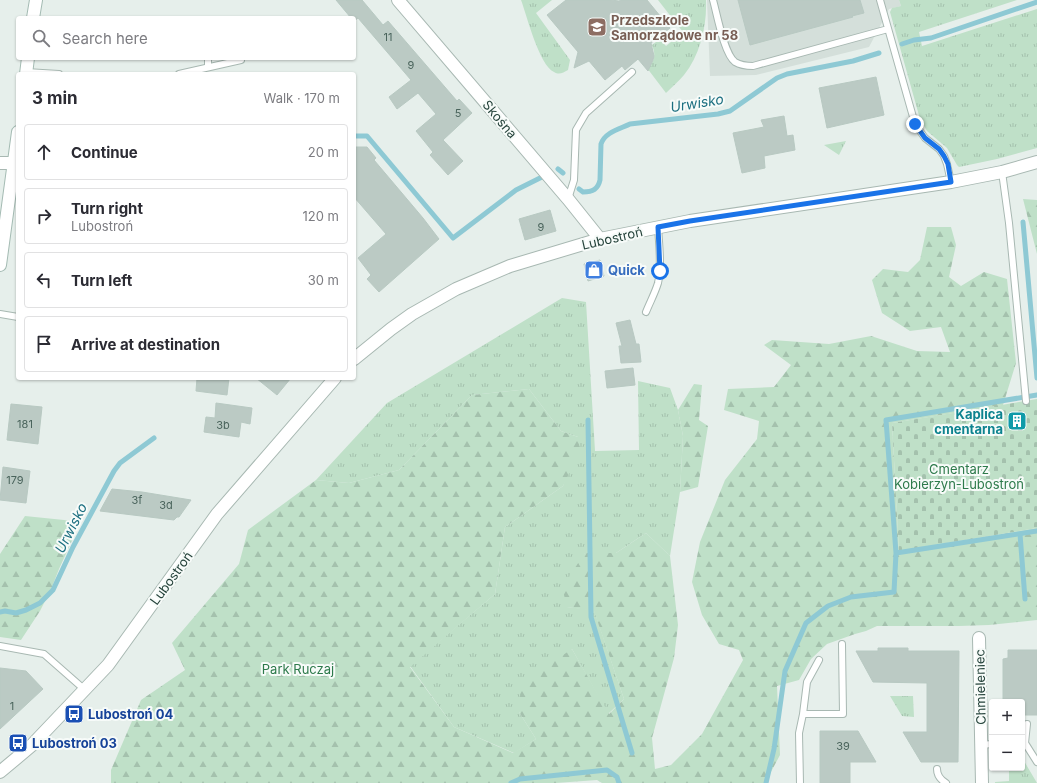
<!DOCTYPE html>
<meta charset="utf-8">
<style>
:root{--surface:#fff;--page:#f7f7f7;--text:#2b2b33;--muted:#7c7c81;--line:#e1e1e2}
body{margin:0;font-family:Inter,sans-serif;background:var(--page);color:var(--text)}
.controls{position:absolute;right:12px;bottom:12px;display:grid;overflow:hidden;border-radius:4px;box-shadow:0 1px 3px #0004}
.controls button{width:36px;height:36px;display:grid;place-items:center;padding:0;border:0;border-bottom:1px solid var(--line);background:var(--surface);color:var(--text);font:20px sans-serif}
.stop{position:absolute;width:12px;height:12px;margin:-9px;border:3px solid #1a73e8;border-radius:50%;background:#fff}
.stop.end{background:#1a73e8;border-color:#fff;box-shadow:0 1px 4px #0008}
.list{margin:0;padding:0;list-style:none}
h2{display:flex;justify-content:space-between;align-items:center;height:52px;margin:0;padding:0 16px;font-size:17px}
h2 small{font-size:13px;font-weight:400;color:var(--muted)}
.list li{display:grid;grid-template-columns:26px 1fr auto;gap:12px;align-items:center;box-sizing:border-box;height:56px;margin:0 8px 8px;padding:0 8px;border:1px solid var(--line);border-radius:4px}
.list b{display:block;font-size:15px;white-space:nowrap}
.list p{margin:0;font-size:13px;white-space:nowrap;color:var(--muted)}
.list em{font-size:13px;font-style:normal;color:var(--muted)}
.icon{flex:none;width:22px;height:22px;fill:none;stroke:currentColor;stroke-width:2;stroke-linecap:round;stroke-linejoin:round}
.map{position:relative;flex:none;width:1037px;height:783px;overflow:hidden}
.search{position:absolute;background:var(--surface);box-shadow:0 1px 3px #0004;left:16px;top:16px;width:340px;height:44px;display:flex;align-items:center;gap:10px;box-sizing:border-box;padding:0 14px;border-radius:4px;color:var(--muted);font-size:15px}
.panel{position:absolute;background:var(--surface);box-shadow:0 1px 3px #0004;left:16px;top:72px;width:340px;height:308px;border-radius:4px}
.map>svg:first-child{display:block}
.built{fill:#d4dfda}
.grass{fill:url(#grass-tufts)}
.forest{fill:url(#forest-firs)}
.cemetery{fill:url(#cemetery-stones)}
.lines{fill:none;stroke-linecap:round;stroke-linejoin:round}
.stream{stroke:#8ec9d4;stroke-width:5}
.building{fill:#bbcac4;stroke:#b8c9c2}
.lane-casing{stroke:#a8b8b2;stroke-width:8}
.street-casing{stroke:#a8b8b2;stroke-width:14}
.secondary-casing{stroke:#a4bbb3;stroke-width:14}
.lane{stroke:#fff;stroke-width:6}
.street{stroke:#fff;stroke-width:12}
.secondary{stroke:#fff;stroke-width:12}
.route{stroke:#1a73e8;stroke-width:5}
.labels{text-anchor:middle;stroke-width:4;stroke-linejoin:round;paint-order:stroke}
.number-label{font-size:11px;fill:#4a645c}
.education-label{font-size:13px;font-weight:bold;fill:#785e54;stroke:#f7fbf9;text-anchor:start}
.street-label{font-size:13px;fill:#24423a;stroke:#f7fbf9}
.shop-label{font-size:13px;font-weight:bold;fill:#366cbe;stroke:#f7fbf9;text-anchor:start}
.culture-label{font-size:13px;font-weight:bold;fill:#0d838f;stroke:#f7fbf9;text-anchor:end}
.park-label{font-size:13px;fill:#2d7a4b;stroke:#f7fbf9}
.transit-label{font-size:13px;font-weight:bold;fill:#164399;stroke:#f7fbf9;text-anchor:start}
.water-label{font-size:14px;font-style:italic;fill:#1c6f80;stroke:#f7fbf9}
</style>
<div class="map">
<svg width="1037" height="783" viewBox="0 0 1037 783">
<defs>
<pattern id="grass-tufts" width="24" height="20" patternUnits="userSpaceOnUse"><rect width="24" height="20" fill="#bfe0c8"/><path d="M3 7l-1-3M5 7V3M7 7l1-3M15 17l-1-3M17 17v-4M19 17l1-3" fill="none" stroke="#a4c1ad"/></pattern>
<pattern id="forest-firs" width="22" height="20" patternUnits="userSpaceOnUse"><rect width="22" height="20" fill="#bfe0c8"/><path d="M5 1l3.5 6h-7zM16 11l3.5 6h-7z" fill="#a4c1ad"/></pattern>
<pattern id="cemetery-stones" width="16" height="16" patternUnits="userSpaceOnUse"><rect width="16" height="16" fill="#bfe0c8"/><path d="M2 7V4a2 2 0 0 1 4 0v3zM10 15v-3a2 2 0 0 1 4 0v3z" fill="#a4c1ad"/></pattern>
</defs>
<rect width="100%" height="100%" fill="#e6efeb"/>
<!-- built -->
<path class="built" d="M707,0h192l2,6 -12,3 -20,38 -113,28 -46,1z"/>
<!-- grass -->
<path class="grass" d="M521,0h31l-16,13 34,47 -2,10c-5,3 -9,5 -14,2 -15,-7 -27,-56 -33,-72z
M658,0h48v1c1,25 -6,54 -22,74 -5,6 -12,12 -18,18l-19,-25c8,-7 9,-13 5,-23l8,-6 6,7 17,-14z
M899,0h118l-98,32 3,14 115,-37v139l-40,11 -38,8 -2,-2 -10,-17 -20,-17 -7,-12 -30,-107 2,-4 9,-2z
M846,141l-7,14 -15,-10z
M562,298l24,4 9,149 44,-1 -1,-69 32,7 8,22 5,26 -3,56 -10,64 -24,-23 -30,20h-31l-18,54 27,3 30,89 -16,15 -36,-65 -53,63 17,27 -22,14 -60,-26 -44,-61 85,-72 10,-67 58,-41 15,-49 -17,-6 -32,-42 -57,6 -73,75 -50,13 -33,-3 71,-77z
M890,696h23l1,21 -12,-1z
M1022,759l2,2 13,22h-42v-1l14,-1v-13h13z"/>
<!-- forest -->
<path class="forest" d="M1023,199l14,1v54z
M927,227h24l5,18 -7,32 12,9 23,-14 23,7 9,84 -13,42 -111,18 7,128 138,-23v92l-48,5 -30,1h-82l-11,5 -11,3 -28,10 -16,15 -12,21 -22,6 3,69 -15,28h-163l-5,-3 -41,3h-445v-13l30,-70 44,-30 -13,-27 67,-79 9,-34 68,-50 33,3 50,-13 73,-75 57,-6 32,42 17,6 2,13 -17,36 -58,41 -10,67 -85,73 44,60 59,26 23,-14 -17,-27 2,-29 51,-34 37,65 15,-15 -30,-88 -27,-4 -5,-20 23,-34h31l30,-20 24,23 8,69 -4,33 -22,80 3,31 16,-4 31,-31 41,-74 -4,-10 -20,-6 -17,-29 -10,-33 8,-40 25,-62 32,-41 2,-18 -35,-11 4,-21 46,-2 17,-22 -27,-20 8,-5 57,4 42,-8 46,15 33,1 -9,-25 -31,4 -28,-18 -10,-33 11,-11 25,3 12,-12z
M694,384l8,1 -3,35 9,6 -10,61 -18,5 3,-56 -5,-26z
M25,516l39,4 16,3 -21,46 -7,18 -12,24 -19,29 -21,-3v-83z"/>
<!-- cemetery -->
<path class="cemetery" d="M1037,399v129l-138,23 -7,-128z"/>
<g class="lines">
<!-- stream -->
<path class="stream" d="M902,44l12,-4 17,-2 106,-36
M354,136h13l86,102 63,-48 26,-13
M558,169l5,4
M579,189l4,3c10,0 15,-3 17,-12l1,-36c4,-12 19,-15 29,-20l88,-10 12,-3 47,-33 10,-4 66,-13 26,-8
M1023,222l14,156
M588,420l3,197 41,136
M1020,534l5,65
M896,553l141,-22
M0,612l5,-1 11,2 10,-3 14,-7 13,-13 20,-43 41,-76 6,-8 34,-25
M511,783l9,-4 87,-9 10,7 2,6
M766,783l8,-34 11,-78 21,-48 22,-17 23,-9 43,-5 2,-39 -10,-133 151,-25"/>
</g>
<!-- building -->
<path class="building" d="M336,0h26l21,25 5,-4 69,80 2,-2 13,14 -29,27 20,21 -15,14 -18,-20 3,-3 -17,-21 20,-17 -18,-21 -21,16 -8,-12 22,-17 -53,-62 -4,3v-3h-3z
M566,0h45l8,1 2,-1h26l23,28 -19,15 3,13 -1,4 -5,11 -10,-12 -13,11 -3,-4 -17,14 -16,-19 -15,7 4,-16 -31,-37z
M738,0h122l4,13 -12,3 1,1 -103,28z
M876,77l8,38 -57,13 -8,-40z
M784,116l3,20 6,-1 2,15 -31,6 1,12 -23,5 -9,-40 31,-6 -3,-7z
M354,147h13l9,11 -2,2 49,58 16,21 -60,53 -12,-13 4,-4 -13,-17 28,-24 -32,-37z
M550,210l6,21 -31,9 -6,-21z
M600,260l4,16 -16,5 -4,-17z
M630,320l6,24h3l2,18 -20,1 -2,-17h3l-6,-23z
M633,368l2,17 -28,3 -2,-17z
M197,378h32l-2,17 -31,-4z
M256,378h35l-14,17z
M216,403l36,5 -2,16 -9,-2 -2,15 -35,-5 2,-15 9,1z
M11,404l31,3 -4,37 -31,-4z
M3,467l27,4 -4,32 -26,-3z
M112,489l30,3 49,8 -12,17h-2l-3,3 -74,-9z
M878,648h30v3h51l-1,111h-37l-18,-30h24v-49l-54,-1 -17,-31h22z
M1008,650h29v65h-15v-13h-19v-43l5,-1z
M0,668l26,3 17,18 -43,40z
M820,731h38l18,31h-26v21h-30z"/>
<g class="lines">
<defs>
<path id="lane" d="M713,0c4,14 11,54 22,62 5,3 12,4 18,4l135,-37
M880,0l35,124 10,14 14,11 5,7 3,8 4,18
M208,58v9
M26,72l33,2
M179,74l62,-14
M1002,172l7,51 17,178
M568,199l6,-19 2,-50 10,-17 46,-41
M646,312c4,-10 9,-19 12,-29 4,-18 1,-38 0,-56
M0,314l18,3
M0,646l44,8 41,36
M803,714l4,-32 12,-22
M1027,724l-2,19 12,19
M981,745l11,-1
M937,769c0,7 4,11 9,14
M800,783l-1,-50 4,-19h40l-1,-70"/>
<path id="street" d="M398,0l170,199 32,40
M0,163h14
M354,359l37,-30 21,-15 44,-25 54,-23 90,-27 90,-18 261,-39 51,-10 35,-10
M979,638l3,145
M0,772l31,-26 77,-81 109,-151 118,-136"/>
<path id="secondary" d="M33,18l3,-18
M26,74l2,-16
M0,265l18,-133"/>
</defs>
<!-- lane casing -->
<use href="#lane" class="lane-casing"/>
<!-- street casing -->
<use href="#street" class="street-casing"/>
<!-- secondary casing -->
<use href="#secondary" class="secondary-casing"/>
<!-- lane -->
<use href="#lane" class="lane"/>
<!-- street -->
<use href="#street" class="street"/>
<!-- secondary -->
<use href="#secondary" class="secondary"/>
</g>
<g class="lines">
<!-- route -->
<path class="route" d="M660,271l-2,-44 32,-6 261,-39 -3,-18 -4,-8 -5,-7 -14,-11 -10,-14"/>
</g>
<!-- icons -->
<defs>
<symbol id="school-square" viewBox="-11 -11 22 22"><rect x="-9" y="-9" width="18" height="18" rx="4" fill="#8d6e63" stroke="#f7fbf9"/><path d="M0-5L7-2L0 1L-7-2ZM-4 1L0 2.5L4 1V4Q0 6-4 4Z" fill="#fff"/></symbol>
<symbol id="shop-square" viewBox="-11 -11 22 22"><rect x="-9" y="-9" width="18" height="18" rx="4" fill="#3f7fe0" stroke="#f7fbf9"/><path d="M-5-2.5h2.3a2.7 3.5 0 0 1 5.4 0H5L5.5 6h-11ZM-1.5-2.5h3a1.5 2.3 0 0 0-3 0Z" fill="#fff"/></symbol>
<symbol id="building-square" viewBox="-11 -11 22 22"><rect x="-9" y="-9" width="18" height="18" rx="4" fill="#0f9aa8" stroke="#f7fbf9"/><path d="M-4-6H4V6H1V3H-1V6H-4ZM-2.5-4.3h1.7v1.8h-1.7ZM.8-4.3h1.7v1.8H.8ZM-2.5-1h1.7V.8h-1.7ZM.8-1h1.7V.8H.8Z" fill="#fff"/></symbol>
<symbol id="bus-square" viewBox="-11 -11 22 22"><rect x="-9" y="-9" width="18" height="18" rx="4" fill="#1a4fb4" stroke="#f7fbf9"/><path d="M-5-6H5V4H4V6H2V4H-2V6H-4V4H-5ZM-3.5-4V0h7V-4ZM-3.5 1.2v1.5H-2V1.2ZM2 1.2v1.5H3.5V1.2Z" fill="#fff"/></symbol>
</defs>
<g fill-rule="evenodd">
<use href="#school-square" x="586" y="16" width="22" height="22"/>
<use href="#shop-square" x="583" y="259" width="22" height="22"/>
<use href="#building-square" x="1006" y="410" width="22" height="22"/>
<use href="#bus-square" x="63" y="703" width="22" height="22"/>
<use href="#bus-square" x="7" y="732" width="22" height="22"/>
</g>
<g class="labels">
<!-- number labels -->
<g class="number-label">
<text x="388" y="41">11</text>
<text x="411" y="69">9</text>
<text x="458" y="117">5</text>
<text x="541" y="231">9</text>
<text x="25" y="428">181</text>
<text x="223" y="429">3b</text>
<text x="15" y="484">179</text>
<text x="137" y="504">3f</text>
<text x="166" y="509">3d</text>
<text x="12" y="710">1</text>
<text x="843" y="750">39</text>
</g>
<!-- education labels -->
<g class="education-label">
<text x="611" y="25">Przedszkole<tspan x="611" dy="15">Samorządowe nr 58</tspan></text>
</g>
<!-- street labels -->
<g class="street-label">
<text transform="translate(500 119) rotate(50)" y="5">Skośna</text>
<text transform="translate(612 238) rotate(-13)" y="5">Lubostroń</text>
<text transform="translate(171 578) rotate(-54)" y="5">Lubostroń</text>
<text transform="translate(980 687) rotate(-91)" y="5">Chmieleniec</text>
</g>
<!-- shop labels -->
<g class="shop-label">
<text x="608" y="275">Quick</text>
</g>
<!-- culture labels -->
<g class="culture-label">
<text x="1003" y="419">Kaplica<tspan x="1003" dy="15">cmentarna</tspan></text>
</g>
<!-- park labels -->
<g class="park-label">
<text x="959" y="474">Cmentarz<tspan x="959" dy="15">Kobierzyn-Lubostroń</tspan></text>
<text x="298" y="674">Park Ruczaj</text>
</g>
<!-- transit labels -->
<g class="transit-label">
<text x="88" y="719">Lubostroń 04</text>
<text x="32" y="748">Lubostroń 03</text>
</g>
<!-- water labels -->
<g class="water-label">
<text transform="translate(697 103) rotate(-9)" y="5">Urwisko</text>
<text transform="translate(71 528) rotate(-63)" y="5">Urwisko</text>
</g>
</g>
</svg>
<div class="controls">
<button>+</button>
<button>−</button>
</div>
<div class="stop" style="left:660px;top:271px"></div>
<div class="stop end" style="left:915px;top:124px"></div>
<div class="search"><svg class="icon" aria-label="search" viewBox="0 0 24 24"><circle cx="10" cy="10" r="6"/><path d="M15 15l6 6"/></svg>Search here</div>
<section class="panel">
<h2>3 min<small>Walk · 170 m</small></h2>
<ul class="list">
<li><svg class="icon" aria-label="ahead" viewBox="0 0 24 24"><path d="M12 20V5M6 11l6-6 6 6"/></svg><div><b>Continue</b></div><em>20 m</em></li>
<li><svg class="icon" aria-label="right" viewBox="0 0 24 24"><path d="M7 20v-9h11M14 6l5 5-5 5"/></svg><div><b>Turn right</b><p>Lubostroń</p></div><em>120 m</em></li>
<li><svg class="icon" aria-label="left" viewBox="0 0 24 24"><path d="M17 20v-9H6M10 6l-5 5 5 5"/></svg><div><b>Turn left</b></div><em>30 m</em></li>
<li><svg class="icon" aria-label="arrive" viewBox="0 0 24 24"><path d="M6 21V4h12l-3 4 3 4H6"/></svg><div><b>Arrive at destination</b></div></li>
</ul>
</section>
</div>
